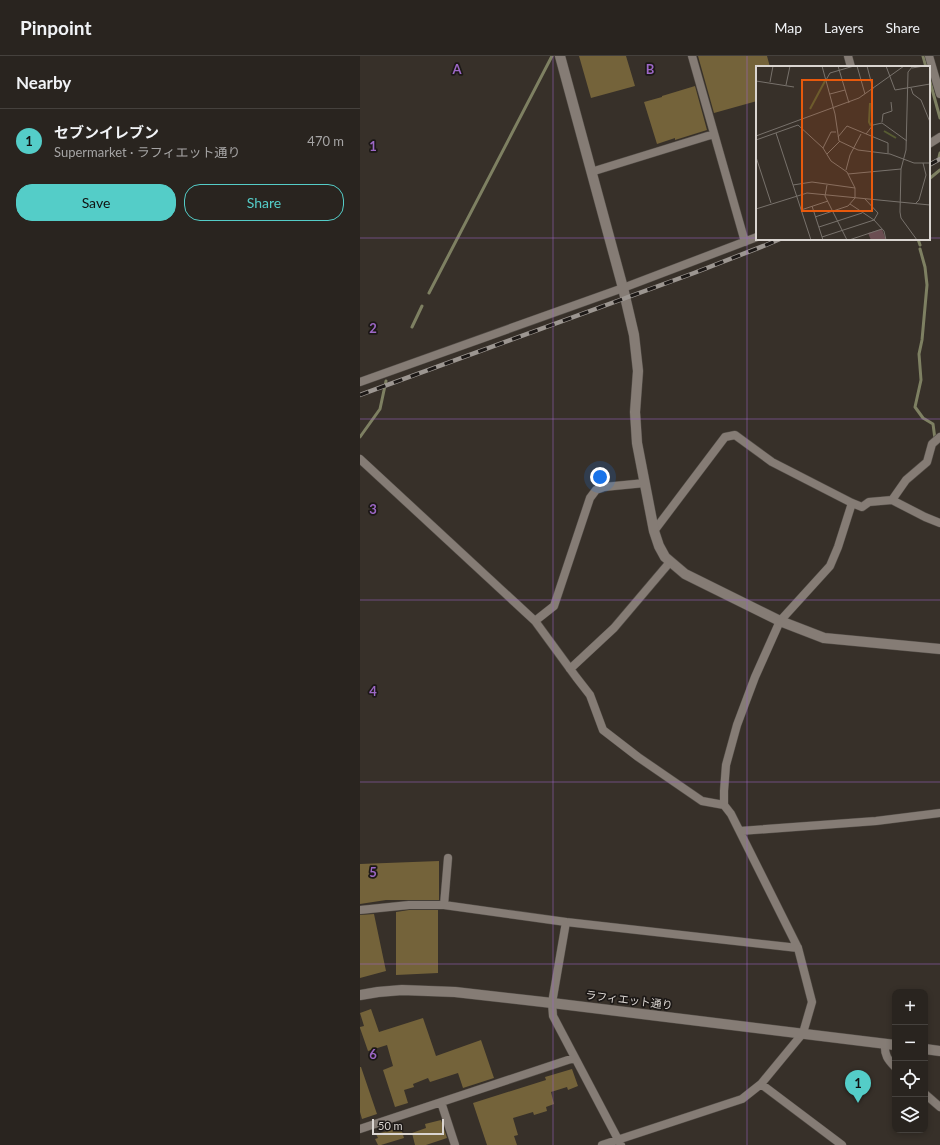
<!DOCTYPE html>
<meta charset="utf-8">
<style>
:root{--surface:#29241f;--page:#35302c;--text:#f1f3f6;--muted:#a5a4a4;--line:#45413d;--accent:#54cdc8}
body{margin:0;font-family:Lato,"Noto Sans JP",sans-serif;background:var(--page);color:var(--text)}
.controls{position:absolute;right:12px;bottom:12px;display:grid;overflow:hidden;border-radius:8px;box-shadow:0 2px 6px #0003}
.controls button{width:36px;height:36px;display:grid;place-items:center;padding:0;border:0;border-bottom:1px solid var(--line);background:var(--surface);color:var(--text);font:20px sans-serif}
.scale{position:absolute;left:12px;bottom:10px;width:72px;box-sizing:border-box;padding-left:4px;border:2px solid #dad5d1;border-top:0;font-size:11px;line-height:14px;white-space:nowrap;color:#dad5d1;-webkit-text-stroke:3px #1c1816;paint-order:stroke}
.you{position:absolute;left:240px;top:421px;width:14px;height:14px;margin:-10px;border:3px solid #fff;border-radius:50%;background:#1a73e8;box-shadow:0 0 0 6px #1a73e833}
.badge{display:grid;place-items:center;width:26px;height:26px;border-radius:50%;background:var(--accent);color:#111;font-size:13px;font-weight:700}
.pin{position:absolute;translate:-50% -33px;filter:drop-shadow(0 1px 2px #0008)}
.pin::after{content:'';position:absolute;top:21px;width:14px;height:12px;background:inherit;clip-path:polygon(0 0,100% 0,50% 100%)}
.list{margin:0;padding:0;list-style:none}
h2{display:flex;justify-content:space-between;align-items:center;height:52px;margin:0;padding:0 16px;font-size:17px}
h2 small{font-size:13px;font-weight:400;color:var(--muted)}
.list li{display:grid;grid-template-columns:26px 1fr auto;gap:12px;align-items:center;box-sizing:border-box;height:64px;padding:0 16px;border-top:1px solid var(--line)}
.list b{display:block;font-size:15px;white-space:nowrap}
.list p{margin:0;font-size:13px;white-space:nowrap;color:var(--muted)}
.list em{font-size:13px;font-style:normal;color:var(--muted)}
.actions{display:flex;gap:8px;padding:12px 16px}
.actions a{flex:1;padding:9px 0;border:1px solid var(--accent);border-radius:16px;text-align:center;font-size:14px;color:var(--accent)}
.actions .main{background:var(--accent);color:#111}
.icon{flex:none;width:22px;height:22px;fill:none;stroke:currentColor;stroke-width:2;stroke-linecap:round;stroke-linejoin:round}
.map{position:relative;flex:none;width:580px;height:1089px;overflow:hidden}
header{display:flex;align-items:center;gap:24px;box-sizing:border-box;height:56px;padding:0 20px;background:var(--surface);border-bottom:1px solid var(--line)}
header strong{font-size:19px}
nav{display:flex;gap:22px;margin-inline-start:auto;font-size:14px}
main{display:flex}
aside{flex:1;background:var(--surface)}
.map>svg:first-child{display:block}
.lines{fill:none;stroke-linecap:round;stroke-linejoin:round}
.stream{stroke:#7e8062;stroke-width:3}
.building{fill:#74633a}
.street-casing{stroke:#534d47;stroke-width:9}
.secondary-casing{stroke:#534d47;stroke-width:11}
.street{stroke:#857c75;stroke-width:8}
.secondary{stroke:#857c75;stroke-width:10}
.rail-casing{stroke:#9c9691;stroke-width:4.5}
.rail{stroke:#1c1816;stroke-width:3;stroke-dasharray:9;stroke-linecap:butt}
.grid{fill:none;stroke:#9c67c5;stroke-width:1;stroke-opacity:0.55}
.labels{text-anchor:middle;stroke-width:3.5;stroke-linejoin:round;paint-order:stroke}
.street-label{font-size:11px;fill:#dad5d1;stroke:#1c1816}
.inset-river{fill:none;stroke:#575c32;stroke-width:2}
.inset-road{fill:none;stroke:#78726c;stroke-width:1}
.view{fill:#e8590c;fill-opacity:0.15;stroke:#e8590c;stroke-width:2}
.inset-edge{fill:none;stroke:#dad5d1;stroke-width:2}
.grid-label{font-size:13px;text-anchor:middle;font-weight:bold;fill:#9c67c5;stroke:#1c1816;stroke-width:3.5;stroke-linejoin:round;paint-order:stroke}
</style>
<header>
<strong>Pinpoint</strong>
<nav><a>Map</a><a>Layers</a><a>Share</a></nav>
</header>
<main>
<aside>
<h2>Nearby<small></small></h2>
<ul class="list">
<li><span class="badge">1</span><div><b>セブンイレブン</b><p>Supermarket · ラフィエット通り</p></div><em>470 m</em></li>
</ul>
<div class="actions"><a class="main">Save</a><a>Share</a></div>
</aside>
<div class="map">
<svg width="580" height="1089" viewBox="0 0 580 1089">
<rect width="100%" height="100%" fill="#373029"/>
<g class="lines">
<!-- stream -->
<path class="stream" d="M563,0l3,11
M569,22l11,40
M579,101l1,-4
M569,123l11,-9
M558,183l2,6
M560,193l5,18 2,18 -5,55 -3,14 2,26 -6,27 8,11 10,6 2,15
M69,237l123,-237
M52,271l10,-21
M0,381l20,-28 6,-28"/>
</g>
<!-- building -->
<path class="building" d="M219,0h47l9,30 -44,12z
M338,0h69l3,11h-13v34l-43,12z
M335,30l12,44 -32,10v-2l-18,6 -13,-42 18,-5v-1z
M79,805v39h-53l-26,4v-40z
M49,854h29v63l-42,2v-63z
M14,858l12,57 -26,7v-63z
M11,953l8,23 44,-14 13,38 45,-16 13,38 -31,10 -5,-15 -28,9 -2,-4 -15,6 1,3 -10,3 4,13 -13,4 -12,-37 10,-4 -6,-21 -19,6 -8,-23v-1l4,-1 -4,-13z
M0,1011h1l16,47 -15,5 -2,-7z
M212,1013l6,17 -10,4 -1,-3 -16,5 3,12 -8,3 1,4 -13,4 -1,-3 -20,6 5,17 -4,1 3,9h-30l-14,-42 73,-23 -1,-3z
M81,1064l6,18 -21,7h-11l-3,-12 14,-5 -1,-4z
M41,1072l3,10 -23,7h-3l-3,-6 3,-1 -2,-4 20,-5v1z"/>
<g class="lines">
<defs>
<path id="street" d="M332,0l53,186
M488,0l3,11
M569,0l11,38
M569,88l11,-7
M231,116l123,-38
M0,326l263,-94 134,-51
M0,403l175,162 41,56 14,18 13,35 35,27 64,44 22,4 7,9 67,134 14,54 -9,31 -42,51 -19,15 -140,46
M532,444l14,-20 21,-18 5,-18 8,-7
M294,475l71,-94 10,-2 37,27 80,41 10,4 7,-5 23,-2 33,17 15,6
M175,565l19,-15 36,-108 6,-8 8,-3 41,-4
M210,613l44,-41 56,-66
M364,749v-14l2,-26 11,-40 18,-48 25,-56 50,-55 8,-19 14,-44
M380,775l136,-10 64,-8
M84,849l4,-47
M0,854l49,-5h35l122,17 232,26
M206,866l-14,81 1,13 68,129
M525,988c-1,11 3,16 10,23
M401,1028l81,61
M565,1038l15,13
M81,1046l14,43
M0,1073l214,-71"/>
<path id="secondary" d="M200,0l63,232 11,47 4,36 -3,41 2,31 17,88 5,15 6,11 20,17 95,47 44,17 116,11
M0,939l18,-3 24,-2 53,2 97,11 343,42
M565,993l15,2"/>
</defs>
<!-- street casing -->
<use href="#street" class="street-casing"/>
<!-- secondary casing -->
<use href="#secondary" class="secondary-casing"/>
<!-- street -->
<use href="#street" class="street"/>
<!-- secondary -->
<use href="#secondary" class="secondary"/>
<defs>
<path id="rail" d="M569,109l11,-6
M0,339l334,-122 72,-28 14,-6"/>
</defs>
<!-- rail casing -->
<use href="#rail" class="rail-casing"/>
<!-- rail -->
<use href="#rail" class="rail"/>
</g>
<!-- grid -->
<path class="grid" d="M193,0v1089M387,0v1089M0,182h397M569,182h11M0,363h580M0,544h580M0,726h580M0,908h580"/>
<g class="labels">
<!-- street labels -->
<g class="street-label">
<text transform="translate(269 944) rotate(7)" y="4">ラフィエット通り</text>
</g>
</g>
<!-- overview -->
<g transform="translate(396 10)">
<rect width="174" height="174" fill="#373029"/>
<path d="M126,163l4,11h-15l-3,-7z" fill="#6b4e52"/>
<path class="inset-river" d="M114,37l-1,19 2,4M54,43l15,-28M128,65l12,7"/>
<path class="inset-road" d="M66,0l13,48 4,27 19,9 32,4 24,9h16M82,0l11,37M101,0l8,28M111,0l6,23M130,0l9,24 35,-6M157,0l-5,6 -2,78 -5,19 -1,43 1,6 16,22M156,2l12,-2M70,14l4,-7 24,-7M0,15l38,6M14,16l3,-16M30,19l4,-19M155,22l2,6 8,6 9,22M74,28l15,-4M126,56l1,-8 9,-3 -1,-9M20,67l35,107M110,68l7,-9 9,-2 25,18M0,70l103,-38 45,-32M82,71l9,-11 41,17v10M0,74l42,-15 25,23 8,13 16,11 8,16v10l-7,8 -33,11M67,82l8,-16h5M71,88l13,-13M0,91l15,46M90,104l4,-15 11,-21M92,108l53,-5M37,119l19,-3 43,6M71,119l-2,11 22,44M94,138l24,16 10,11 2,9M159,138l4,-4 7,-25 -3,-12M56,140l11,34M0,143l51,-16 123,12M45,144l27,-9M63,161l43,-14M66,171l52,-17 4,-7 -13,-14M93,174l33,-11"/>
<path class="view" d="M46,14h70v131h-70z"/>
<rect width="174" height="174" class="inset-edge"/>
</g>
<g class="grid-label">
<text x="97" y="18">A</text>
<text x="290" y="18">B</text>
<text x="13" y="95">1</text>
<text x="13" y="277">2</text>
<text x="13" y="458">3</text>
<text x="13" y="640">4</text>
<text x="13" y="821">5</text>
<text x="13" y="1003">6</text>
</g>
</svg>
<div class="controls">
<button>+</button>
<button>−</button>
<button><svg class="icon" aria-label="locate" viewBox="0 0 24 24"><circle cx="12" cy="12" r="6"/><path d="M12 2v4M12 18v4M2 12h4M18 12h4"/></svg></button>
<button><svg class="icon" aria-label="layers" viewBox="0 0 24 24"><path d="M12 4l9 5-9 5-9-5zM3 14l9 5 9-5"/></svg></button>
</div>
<div class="scale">50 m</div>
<div class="you"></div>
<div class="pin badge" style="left:498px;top:1047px">1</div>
</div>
</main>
